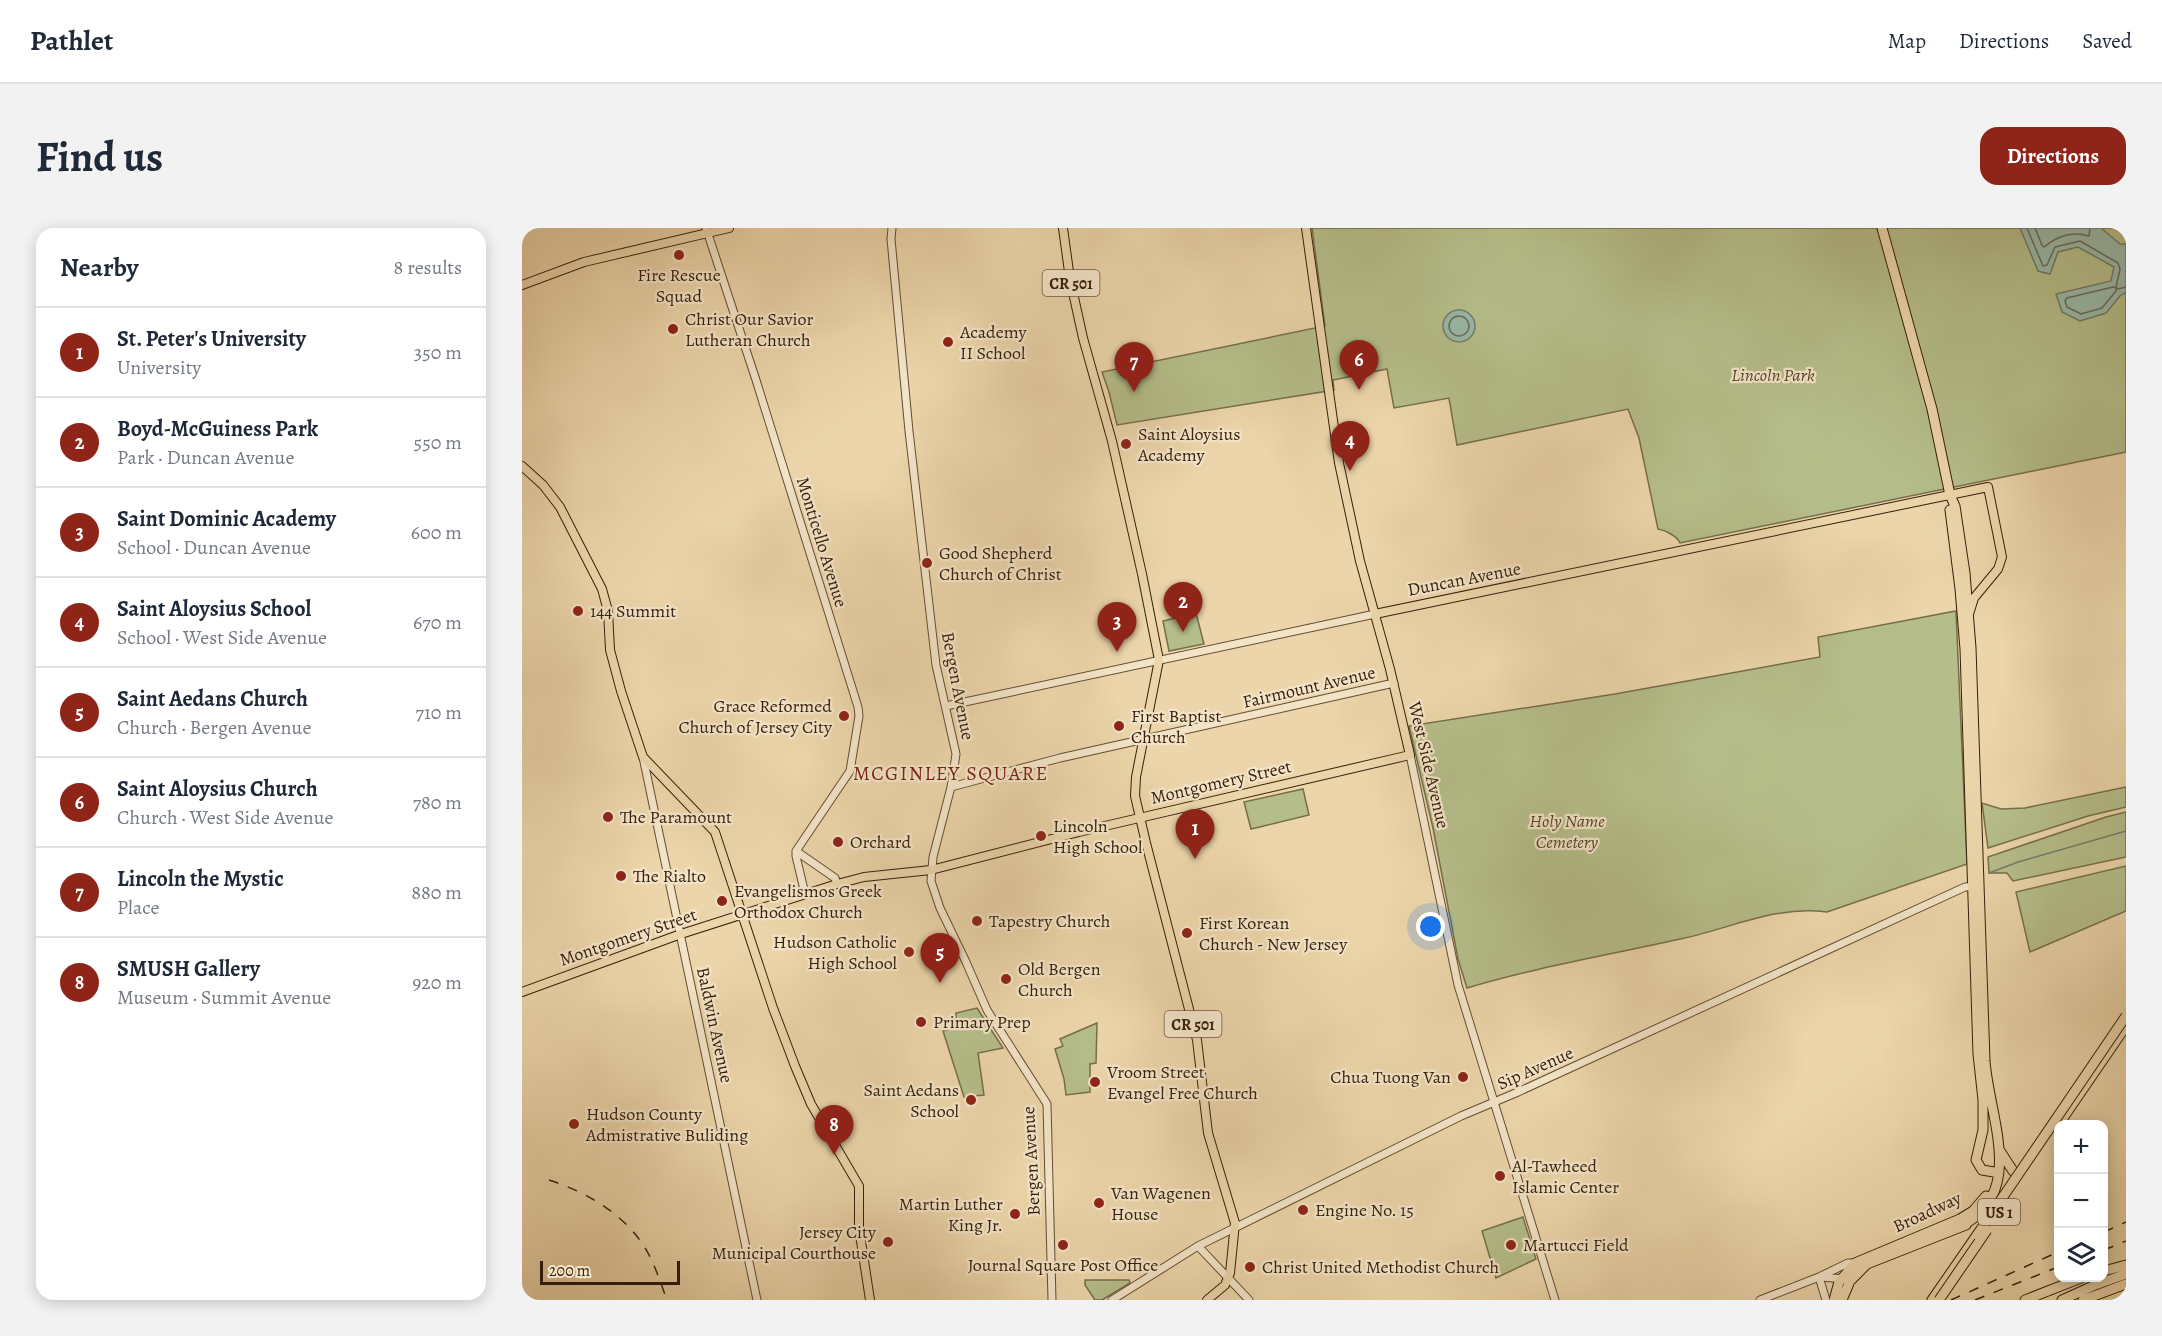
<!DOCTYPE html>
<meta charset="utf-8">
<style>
:root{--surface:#fff;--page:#f2f2f3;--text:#1f2937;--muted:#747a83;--line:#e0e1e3;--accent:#8f2418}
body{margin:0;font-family:Alegreya,serif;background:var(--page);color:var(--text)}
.controls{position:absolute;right:18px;bottom:18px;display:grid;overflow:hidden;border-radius:12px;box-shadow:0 3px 15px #0003}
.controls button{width:54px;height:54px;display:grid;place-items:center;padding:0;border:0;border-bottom:2px solid var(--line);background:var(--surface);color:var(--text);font:30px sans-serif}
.scale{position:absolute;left:18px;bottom:15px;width:140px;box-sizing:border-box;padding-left:6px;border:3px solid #361e0a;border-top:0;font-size:16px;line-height:21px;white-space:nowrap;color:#361e0a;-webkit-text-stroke:4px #f3e4c8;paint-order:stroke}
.you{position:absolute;left:909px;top:699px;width:21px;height:21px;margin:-15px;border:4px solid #fff;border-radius:50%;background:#1a73e8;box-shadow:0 0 0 9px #1a73e833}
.badge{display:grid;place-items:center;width:39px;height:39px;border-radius:50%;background:var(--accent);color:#fff;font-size:20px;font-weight:700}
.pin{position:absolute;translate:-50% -50px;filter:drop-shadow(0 2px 3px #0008)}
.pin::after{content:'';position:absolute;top:32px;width:21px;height:18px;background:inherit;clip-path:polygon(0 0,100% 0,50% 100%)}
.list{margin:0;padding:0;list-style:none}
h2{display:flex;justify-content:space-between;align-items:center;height:78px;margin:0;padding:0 24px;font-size:26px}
h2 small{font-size:20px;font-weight:400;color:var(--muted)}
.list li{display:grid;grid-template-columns:39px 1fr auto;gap:18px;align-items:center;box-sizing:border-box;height:90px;padding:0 24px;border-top:2px solid var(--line)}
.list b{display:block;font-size:22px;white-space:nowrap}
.list p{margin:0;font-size:20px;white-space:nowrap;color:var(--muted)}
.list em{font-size:20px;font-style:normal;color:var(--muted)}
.icon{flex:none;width:33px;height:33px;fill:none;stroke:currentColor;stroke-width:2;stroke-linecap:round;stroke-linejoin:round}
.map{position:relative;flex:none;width:1604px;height:1072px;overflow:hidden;border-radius:18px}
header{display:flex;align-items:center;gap:36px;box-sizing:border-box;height:84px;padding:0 30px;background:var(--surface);border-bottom:2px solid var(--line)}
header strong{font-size:28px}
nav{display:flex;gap:33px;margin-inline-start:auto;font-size:21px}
.intro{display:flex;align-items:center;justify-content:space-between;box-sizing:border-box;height:144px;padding:0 36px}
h1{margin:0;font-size:42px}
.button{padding:15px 27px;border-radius:18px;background:var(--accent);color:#fff;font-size:21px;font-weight:700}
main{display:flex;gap:36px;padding:0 36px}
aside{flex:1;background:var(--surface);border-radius:18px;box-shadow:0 3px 15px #0003}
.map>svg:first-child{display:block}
.green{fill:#b5be8a;stroke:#766e4a;stroke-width:1.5}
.water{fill:#99b9a9;stroke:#717b69;stroke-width:1.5}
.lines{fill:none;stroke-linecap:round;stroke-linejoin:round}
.shore{stroke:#686c5a;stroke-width:1.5}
.stream{stroke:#717b69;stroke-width:1.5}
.minor-casing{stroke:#644c32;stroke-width:9}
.major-casing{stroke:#361e0a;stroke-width:10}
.highway-casing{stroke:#361e0a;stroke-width:11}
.minor{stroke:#f3e4c8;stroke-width:7}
.major{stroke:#ecd5aa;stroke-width:8}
.highway{stroke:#ecd5aa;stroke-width:9}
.rail{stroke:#361e0a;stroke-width:1.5;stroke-dasharray:10 10;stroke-linecap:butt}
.highway-bridge-casing{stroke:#361e0a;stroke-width:11;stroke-linecap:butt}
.highway-bridge{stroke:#ecd5aa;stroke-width:9}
.poi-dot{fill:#8f2418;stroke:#f3e4c8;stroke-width:2}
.labels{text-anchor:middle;stroke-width:4.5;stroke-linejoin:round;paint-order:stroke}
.shield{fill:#f3e4c8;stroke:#6f5943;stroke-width:1.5}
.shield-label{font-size:16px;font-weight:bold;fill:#361e0a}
.poi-label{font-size:18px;fill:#361e0a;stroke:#f3e4c8;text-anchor:start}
.park-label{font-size:18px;font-style:italic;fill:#56462a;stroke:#f3e4c8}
.street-label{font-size:18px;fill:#361e0a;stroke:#f3e4c8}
.neighbourhood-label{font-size:20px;letter-spacing:1.5px;fill:#7a1f14;stroke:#f3e4c8}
</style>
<header>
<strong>Pathlet</strong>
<nav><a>Map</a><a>Directions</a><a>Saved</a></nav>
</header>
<div class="intro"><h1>Find us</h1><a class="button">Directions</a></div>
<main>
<aside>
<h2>Nearby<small>8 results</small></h2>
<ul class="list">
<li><span class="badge">1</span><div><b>St. Peter's University</b><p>University</p></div><em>350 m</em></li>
<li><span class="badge">2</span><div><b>Boyd-McGuiness Park</b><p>Park · Duncan Avenue</p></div><em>550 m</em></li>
<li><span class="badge">3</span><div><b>Saint Dominic Academy</b><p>School · Duncan Avenue</p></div><em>600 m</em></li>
<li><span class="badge">4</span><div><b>Saint Aloysius School</b><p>School · West Side Avenue</p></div><em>670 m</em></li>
<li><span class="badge">5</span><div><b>Saint Aedans Church</b><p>Church · Bergen Avenue</p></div><em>710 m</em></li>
<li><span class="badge">6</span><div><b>Saint Aloysius Church</b><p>Church · West Side Avenue</p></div><em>780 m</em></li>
<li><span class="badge">7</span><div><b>Lincoln the Mystic</b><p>Place</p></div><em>880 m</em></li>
<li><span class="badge">8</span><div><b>SMUSH Gallery</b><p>Museum · Summit Avenue</p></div><em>920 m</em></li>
</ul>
</aside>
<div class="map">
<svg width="1604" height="1072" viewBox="0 0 1604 1072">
<rect width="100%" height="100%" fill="#ecd5aa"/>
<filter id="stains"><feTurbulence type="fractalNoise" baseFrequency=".00333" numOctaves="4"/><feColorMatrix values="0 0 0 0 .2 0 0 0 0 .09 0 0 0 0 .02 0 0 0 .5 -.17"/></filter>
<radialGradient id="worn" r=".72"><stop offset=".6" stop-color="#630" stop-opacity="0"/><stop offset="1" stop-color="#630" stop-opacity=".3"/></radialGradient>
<!-- green -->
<path class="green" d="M790,0h814v224l-446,91c-3,-7 -15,-13 -22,-14l-19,-91 -11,-29 -171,36 -8,-47 -55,10 -7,-39 -54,11 1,10 -217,35 -8,-33 -7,-20 223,-46z
M1434,383l11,253 -140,48c-52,-7 -97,17 -147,27 -71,16 -143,28 -213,49l-9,-29 -25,-131 -24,-102 206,-32 205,-37 -2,-20z
M674,385l8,31 -35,7 -6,-30z
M1604,559v20l-38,9 -100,32 -6,-45 19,6 24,-1z
M781,561l6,26 -58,14 -7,-27z
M1604,584v45l-113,24 -6,-8h-18l-1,-16 118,-40z
M1604,638v45l-96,41 -14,-60z
M455,780l26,40 -25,5 6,42 -20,2 -21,-66 13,-4v-14z
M575,795l-1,40 -6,1v28l-24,3 -2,-16 -9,-30 8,-3 -3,-7z
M1001,989l13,42 -40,19 -14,-47z
M563,1052h44l1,3 -28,17h-7l-10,-15z"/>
<!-- water -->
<path class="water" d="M1498,0h81l19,16h6v48l-6,4 -14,17 -26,8 -18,-9 -6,-18 55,-13 3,-14 -36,-20 -20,5 -8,22 -12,-3z
M921 98a16 16 0 1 1 32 0a16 16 0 1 1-32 0Z"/>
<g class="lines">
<!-- shore -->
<path class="shore" d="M1505,0l16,38 4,-1 8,-18 25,-6 38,22 2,6 -4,18 2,2 8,-2
M1513,0l7,17 2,2c13,-11 29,-16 45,-11l1,-8
M1591,59l3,1v3l-14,17 -21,6 -14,-7 -2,-6 2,-3z
M927 98a10 10 0 1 1 20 0a10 10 0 1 1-20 0Z"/>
<!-- stream -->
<path class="stream" d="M1467,645l29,-11 108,-31"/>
<defs>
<path id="minor" d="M184,0l50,152 102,327 1,9 -9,55 -54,80
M370,0l-1,11 18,192 27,234 20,89 -5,33 -18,70 -2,24 9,27 26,54 21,48 60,94 5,196
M424,478l429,-92
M888,527l48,230 97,315
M121,529l114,543
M429,559l109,-29 334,-75
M274,623l39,27 2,6
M274,623v5l9,38
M676,1018l51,54
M1297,1049l7,23
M1299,1049l25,2
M590,1072l86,-54 263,-130 57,-24 447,-205 12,-1
M1238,1072l59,-23 29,-14h7"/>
<path id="major" d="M541,0l7,51 13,59 29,103 30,133 17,86 -23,117 -1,19 11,47 51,197 11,93 27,90 -5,50 -5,12 -18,15
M0,57l62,-23 145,-34
M0,238l21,19 17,22 42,82 6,22 2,39 11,41 22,66 72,75 58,176 22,58 16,38 48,82v42l11,72
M853,386l613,-127 14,70 -4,12 -24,29 -5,16
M0,764l159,-58 156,-50 27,-7 67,-7 148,-38 331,-77 -20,-86 -30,-108 -21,-98 -33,-235"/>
<path id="highway" d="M1360,0l50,181 18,86 5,11 10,67 6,75 14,413c4,56 42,132 -24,165
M1428,282l10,79 5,60 13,405 5,46
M1461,870v32l-7,30 6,10 12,2
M1537,896l67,-98
M1478,923l13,20
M1468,987l19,-10
M1582,1043l22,-6
M1312,1072l5,-18 16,-19 105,-44 13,-8 13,-15
M1320,1072l8,-19 17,-17 99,-39
M1410,1072l45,-65
M1503,1072l56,-22
M1540,1072l33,-15 31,-11
M1561,1072l43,-16"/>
</defs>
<!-- minor casing -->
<use href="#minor" class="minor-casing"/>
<!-- major casing -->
<use href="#major" class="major-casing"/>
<!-- highway casing -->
<use href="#highway" class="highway-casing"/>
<!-- minor -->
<use href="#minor" class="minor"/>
<!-- major -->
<use href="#major" class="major"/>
<!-- highway -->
<use href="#highway" class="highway"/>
<!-- rail -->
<path class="rail" d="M27,952c38,12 79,36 99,73 8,15 13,31 19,47
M1582,1004l22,-10
M1582,1022l22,-9
M1429,1072l107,-48
M1453,1072l83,-33"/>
<defs>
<path id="highway-bridge" d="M1455,1007l149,-219
M1417,1072l48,-70"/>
</defs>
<!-- highway-bridge casing -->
<use href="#highway-bridge" class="highway-bridge-casing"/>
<!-- highway-bridge -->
<use href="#highway-bridge" class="highway-bridge"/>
</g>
<!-- markers -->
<g class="poi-dot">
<circle cx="157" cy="27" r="6"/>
<circle cx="151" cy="101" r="6"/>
<circle cx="426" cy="114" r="6"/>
<circle cx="604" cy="216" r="6"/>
<circle cx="405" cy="335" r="6"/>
<circle cx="56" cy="383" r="6"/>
<circle cx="322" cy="488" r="6"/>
<circle cx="597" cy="498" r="6"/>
<circle cx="86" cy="589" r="6"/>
<circle cx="519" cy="608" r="6"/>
<circle cx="316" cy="614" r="6"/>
<circle cx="99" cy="648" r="6"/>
<circle cx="200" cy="673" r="6"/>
<circle cx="455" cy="693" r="6"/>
<circle cx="665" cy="705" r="6"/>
<circle cx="387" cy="724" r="6"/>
<circle cx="484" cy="751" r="6"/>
<circle cx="399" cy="794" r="6"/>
<circle cx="941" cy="849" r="6"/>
<circle cx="573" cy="854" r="6"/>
<circle cx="449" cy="872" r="6"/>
<circle cx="52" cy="896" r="6"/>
<circle cx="978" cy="948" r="6"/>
<circle cx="577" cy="975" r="6"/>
<circle cx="781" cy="982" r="6"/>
<circle cx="493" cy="986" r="6"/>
<circle cx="366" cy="1014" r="6"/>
<circle cx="541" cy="1017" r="6"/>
<circle cx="989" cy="1017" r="6"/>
<circle cx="728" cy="1039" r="6"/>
</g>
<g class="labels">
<!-- shield labels -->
<g class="shield">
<rect x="520.5" y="42" width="57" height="26" rx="4.5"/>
<rect x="642.5" y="783" width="57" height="26" rx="4.5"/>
<rect x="1456" y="971" width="42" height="26" rx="4.5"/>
</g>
<g class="shield-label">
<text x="549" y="61">CR 501</text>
<text x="671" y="802">CR 501</text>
<text x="1477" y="990">US 1</text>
</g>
<!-- poi labels -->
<g class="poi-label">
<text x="157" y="53" text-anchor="middle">Fire Rescue<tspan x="157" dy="21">Squad</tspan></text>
<text x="163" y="97">Christ Our Savior<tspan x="163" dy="21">Lutheran Church</tspan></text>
<text x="438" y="110">Academy<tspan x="438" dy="21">II School</tspan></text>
<text x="616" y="212">Saint Aloysius<tspan x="616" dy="21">Academy</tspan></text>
<text x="417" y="331">Good Shepherd<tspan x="417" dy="21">Church of Christ</tspan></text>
<text x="68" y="389">144 Summit</text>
<text x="310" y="484" text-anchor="end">Grace Reformed<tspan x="310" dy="21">Church of Jersey City</tspan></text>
<text x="609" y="494">First Baptist<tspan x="609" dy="21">Church</tspan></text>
<text x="98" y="595">The Paramount</text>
<text x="531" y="604">Lincoln<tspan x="531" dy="21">High School</tspan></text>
<text x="328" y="620">Orchard</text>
<text x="111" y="654">The Rialto</text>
<text x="212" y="669">Evangelismos Greek<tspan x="212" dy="21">Orthodox Church</tspan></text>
<text x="467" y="699">Tapestry Church</text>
<text x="677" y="701">First Korean<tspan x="677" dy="21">Church - New Jersey</tspan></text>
<text x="375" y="720" text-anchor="end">Hudson Catholic<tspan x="375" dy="21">High School</tspan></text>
<text x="496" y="747">Old Bergen<tspan x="496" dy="21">Church</tspan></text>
<text x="411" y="800">Primary Prep</text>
<text x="585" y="850">Vroom Street<tspan x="585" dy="21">Evangel Free Church</tspan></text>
<text x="929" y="855" text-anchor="end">Chua Tuong Van</text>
<text x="437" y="868" text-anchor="end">Saint Aedans<tspan x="437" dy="21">School</tspan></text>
<text x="64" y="892">Hudson County<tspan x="64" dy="21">Admistrative Buliding</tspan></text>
<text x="990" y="944">Al-Tawheed<tspan x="990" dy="21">Islamic Center</tspan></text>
<text x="589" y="971">Van Wagenen<tspan x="589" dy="21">House</tspan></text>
<text x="481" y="982" text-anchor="end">Martin Luther<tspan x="481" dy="21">King Jr.</tspan></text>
<text x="793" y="988">Engine No. 15</text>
<text x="354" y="1010" text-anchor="end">Jersey City<tspan x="354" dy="21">Municipal Courthouse</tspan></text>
<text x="1001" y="1023">Martucci Field</text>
<text x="541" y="1043" text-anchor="middle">Journal Square Post Office</text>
<text x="740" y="1045">Christ United Methodist Church</text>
</g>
<!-- park labels -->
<g class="park-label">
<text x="1251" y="153">Lincoln Park</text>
<text x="1045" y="599">Holy Name<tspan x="1045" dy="21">Cemetery</tspan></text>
</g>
<!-- street labels -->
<g class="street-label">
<text transform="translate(300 314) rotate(73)" y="6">Monticello Avenue</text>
<text transform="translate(942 351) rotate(-11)" y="6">Duncan Avenue</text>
<text transform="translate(436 458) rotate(79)" y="6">Bergen Avenue</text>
<text transform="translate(787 459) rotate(-13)" y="6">Fairmount Avenue</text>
<text transform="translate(907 537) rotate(77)" y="6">West Side Avenue</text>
<text transform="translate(699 554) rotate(-13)" y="6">Montgomery Street</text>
<text transform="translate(106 709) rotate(-19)" y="6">Montgomery Street</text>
<text transform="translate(193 797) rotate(78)" y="6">Baldwin Avenue</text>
<text transform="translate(1013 840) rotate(-24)" y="6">Sip Avenue</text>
<text transform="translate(509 933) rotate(-93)" y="6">Bergen Avenue</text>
<text transform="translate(1405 984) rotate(-25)" y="6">Broadway</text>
</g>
<!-- neighbourhood labels -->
<g class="neighbourhood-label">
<text x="429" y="552">MCGINLEY SQUARE</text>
</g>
</g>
<rect width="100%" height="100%" filter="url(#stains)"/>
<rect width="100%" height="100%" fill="url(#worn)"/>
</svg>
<div class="controls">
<button>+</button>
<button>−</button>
<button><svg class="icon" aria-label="layers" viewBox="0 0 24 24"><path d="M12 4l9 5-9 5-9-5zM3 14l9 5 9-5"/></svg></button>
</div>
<div class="scale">200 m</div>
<div class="you"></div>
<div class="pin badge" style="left:673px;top:631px">1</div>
<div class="pin badge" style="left:661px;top:404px">2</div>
<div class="pin badge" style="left:595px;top:424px">3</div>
<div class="pin badge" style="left:828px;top:243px">4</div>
<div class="pin badge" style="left:418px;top:755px">5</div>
<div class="pin badge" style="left:837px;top:162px">6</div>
<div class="pin badge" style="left:612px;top:164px">7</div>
<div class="pin badge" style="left:312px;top:927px">8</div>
</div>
</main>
